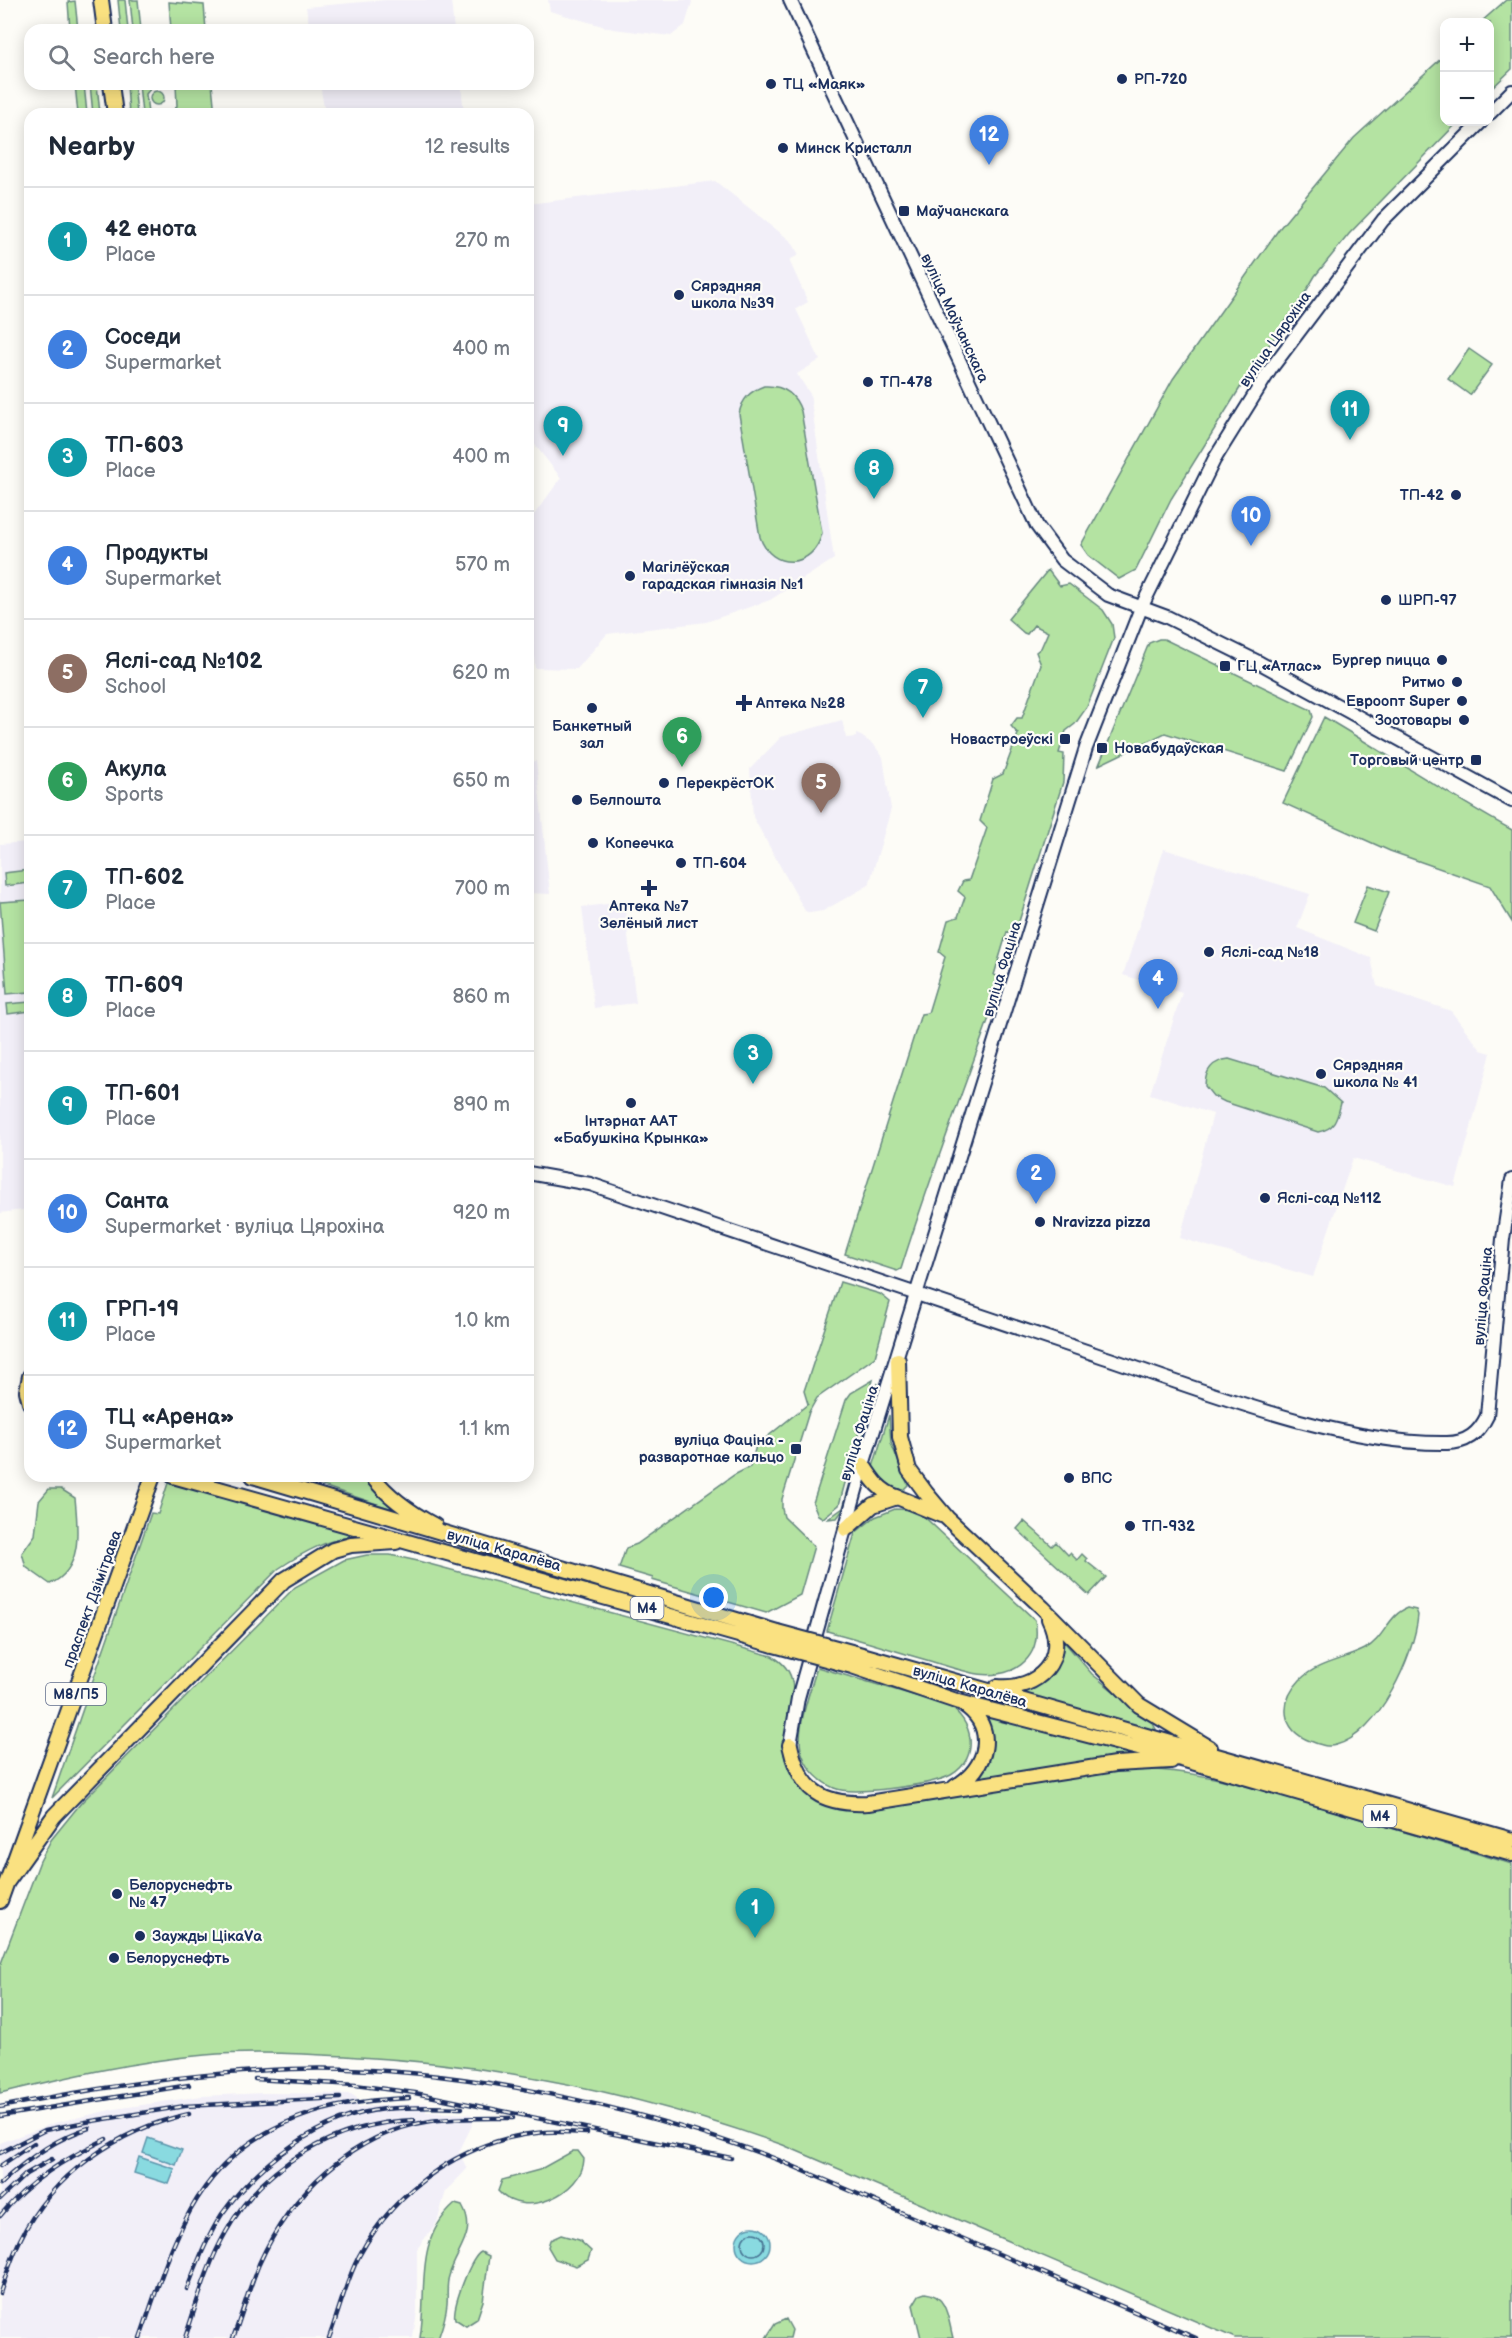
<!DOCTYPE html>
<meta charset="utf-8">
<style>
:root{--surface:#fff;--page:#f6f6f7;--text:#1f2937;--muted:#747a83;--line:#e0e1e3;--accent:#0f766e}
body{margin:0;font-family:"Balsamiq Sans",sans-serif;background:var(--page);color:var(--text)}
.controls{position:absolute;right:18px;top:18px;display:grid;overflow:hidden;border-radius:12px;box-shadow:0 3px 15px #0003}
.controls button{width:54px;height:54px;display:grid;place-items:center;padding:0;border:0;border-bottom:2px solid var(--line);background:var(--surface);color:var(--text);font:30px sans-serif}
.you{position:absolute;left:714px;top:1598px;width:21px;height:21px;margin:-15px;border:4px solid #fff;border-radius:50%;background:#1a73e8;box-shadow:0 0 0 9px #1a73e833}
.badge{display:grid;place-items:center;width:39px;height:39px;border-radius:50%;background:var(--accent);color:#fff;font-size:20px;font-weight:700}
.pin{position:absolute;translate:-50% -50px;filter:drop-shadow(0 2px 3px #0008)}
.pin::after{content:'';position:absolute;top:32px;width:21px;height:18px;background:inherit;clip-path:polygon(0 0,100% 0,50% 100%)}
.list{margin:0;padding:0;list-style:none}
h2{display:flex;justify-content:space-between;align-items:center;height:78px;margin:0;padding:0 24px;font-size:26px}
h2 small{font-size:20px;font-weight:400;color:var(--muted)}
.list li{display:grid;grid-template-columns:39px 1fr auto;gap:18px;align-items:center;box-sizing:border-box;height:108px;padding:0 24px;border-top:2px solid var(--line)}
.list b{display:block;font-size:22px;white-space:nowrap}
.list p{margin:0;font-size:20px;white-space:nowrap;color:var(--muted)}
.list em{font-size:20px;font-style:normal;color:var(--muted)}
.icon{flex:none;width:33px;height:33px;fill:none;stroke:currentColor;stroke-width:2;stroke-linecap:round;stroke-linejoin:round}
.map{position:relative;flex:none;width:1512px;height:2338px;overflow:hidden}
.search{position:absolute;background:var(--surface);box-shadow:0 3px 15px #0003;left:24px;top:24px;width:510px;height:66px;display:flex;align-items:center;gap:15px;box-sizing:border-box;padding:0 21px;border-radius:18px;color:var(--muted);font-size:22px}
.panel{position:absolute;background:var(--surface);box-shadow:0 3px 15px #0003;left:24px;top:108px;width:510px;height:1374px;border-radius:18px}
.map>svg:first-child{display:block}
.built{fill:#f2eff8}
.green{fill:#b4e3a2;stroke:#688980;stroke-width:1.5}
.water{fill:#89dae0;stroke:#5d96ac;stroke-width:1.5}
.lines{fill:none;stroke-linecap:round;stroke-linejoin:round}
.shore{stroke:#477392;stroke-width:1.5}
.secondary-casing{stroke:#1b2f5e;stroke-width:16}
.primary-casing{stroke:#1b2f5e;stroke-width:18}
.secondary{stroke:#fdfcf7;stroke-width:12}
.primary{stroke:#fae181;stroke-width:14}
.rail-casing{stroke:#1b2f5e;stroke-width:4.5}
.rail{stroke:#fdfcf7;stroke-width:2;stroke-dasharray:7;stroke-linecap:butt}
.primary-bridge-casing{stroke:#1b2f5e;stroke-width:18;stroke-linecap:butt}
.primary-bridge{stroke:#fae181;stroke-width:14}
.poi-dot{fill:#1b2f5e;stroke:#fdfcf7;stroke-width:2}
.labels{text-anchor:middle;stroke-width:4.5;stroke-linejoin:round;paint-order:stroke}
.shield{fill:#fdfcf7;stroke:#5f6c8c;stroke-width:1.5}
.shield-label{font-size:14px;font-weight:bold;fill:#1b2f5e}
.poi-label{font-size:15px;font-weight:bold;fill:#1b2f5e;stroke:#fdfcf7;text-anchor:start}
.street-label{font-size:15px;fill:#1b2f5e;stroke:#fdfcf7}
</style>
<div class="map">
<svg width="1512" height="2338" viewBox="0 0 1512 2338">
<rect width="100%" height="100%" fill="#fdfcf7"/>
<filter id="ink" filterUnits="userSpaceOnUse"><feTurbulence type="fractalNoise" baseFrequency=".0167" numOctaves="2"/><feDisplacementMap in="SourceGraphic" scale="12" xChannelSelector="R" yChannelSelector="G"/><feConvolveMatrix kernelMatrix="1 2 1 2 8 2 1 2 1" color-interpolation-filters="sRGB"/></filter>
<g filter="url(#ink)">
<!-- built -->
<path class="built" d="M386,0h65l3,30h-144l-4,-23z
M548,0h143l1,2 -7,23 -14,11 -58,-7 -63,-18z
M320,84h141l3,30h-139z
M715,181l77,61 7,13 -10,5 19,42 -12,7 24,51 -23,14 13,20 24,165 -64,41 -64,22 -99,12 -30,35 -42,-1 -7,-90v-55l33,-45 -33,-42v-232z
M842,720l4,18 10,-1v-3l5,2 13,9 9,12 8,52 -22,76 -46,26 -13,2 -5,-2 -52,-94 -3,-48 31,-32z
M536,761l14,133 -22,-1v-131z
M30,842v367l-30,4v-369z
M1164,849l146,45 -13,34 74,30 6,28 74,25 30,39 10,3 -36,134 -102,-29 -40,119 -133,-39 33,-124 -63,-20 32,-101 -59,-18z
M624,902l12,101 -42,5 -12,-101z
M265,2093l86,1 6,4 1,9 69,-4 -1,9 45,2 2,9 -14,29 8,17 -21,22 -9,31 -20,27v62l-4,27h-413v-195l54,-20 61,-14 87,-13z"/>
<!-- green -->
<path class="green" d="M118,0h7l3,30h-7z
M130,0h8l3,30h-8z
M1506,0h6v69l-22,21v-68h-9z
M75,1l3,29h-8l-2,-28z
M169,2l35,3 2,25h-35z
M1444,56v66h14l-109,112 -34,42 -13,22 -54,77 -77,124 -35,71 -17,9 -31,-24 -7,-10 92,-166 106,-150 75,-91z
M75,84h9l3,30h-9z
M90,84h7l3,30h-7z
M127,84h7l3,30h-8z
M139,84h15l-8,10 2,20h-6z
M176,84h36l3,30h-45l7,-8z
M150 98a7 7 0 1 1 14 0a7 7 0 1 1-14 0Z
M1469,349l23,16 -22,30 -22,-16z
M764,386c19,-1 31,7 37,25l21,122c-8,36 -51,38 -62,4l-21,-123c3,-15 11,-23 25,-28z
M1048,570l12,16 9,-2 34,26 9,14 2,14 -27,69 -12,17 -9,7 -7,22 5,1 -1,28 -48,152 -8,-2 -13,43 6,2 -5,24c-32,90 -66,178 -94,268l-4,2 -52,-17 76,-240 7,-1 17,-56 -6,-5 9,-32 10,-3 7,-20 -7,-6 5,-10 6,-1 18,-52 -7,-7 13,-42 10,-5 15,-40 -7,-8 6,-8h5l19,-53 -5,-13 5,-4 7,-16 -14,-7 -7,9 -3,-1 -16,-14z
M1159,639h5l147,71 2,7 -26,54 -122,-38 -66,32 50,-122z
M1324,717c63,37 124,78 188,113v92l-22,-36 -100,-35 -107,-48z
M28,870l1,13 -24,3 -1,-13z
M1368,885l21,7 -15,39 -21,-8z
M30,900v92l-23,2 -7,-92z
M30,1002v9l-22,3 -1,-10z
M1229,1059l95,29 17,15c-4,16 -6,26 -23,29l-93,-30 -12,-6 -8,-10c0,-17 8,-25 24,-27z
M840,1282l40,12 10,8 -15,55 -58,41 -8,14 -27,87v10l2,8 30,29 -14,49 -34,18 -114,-33 1,-2 -34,-10 7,-20 11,-4 97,-69 16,-8 6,-21 52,-42 -4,-13z
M873,1380l-34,125 -16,13 -5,-3 -5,-12 33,-103 5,-7z
M878,1383l-33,124 -8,11 -9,1 15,-11z
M889,1415l2,28 17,42 -7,7c-15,-5 -22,-11 -28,-25z
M293,1476h75l27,34z
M169,1480l192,54c-33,5 -56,17 -83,35l-226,229 99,-285 7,1z
M49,1489h12l14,9c3,31 8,72 -25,86l-24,-17 -4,-14 13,-18 4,-34z
M895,1509l22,1 118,110c8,41 -25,61 -63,53 -22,-5 -44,-13 -66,-19 -26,-8 -52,-16 -79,-23l28,-98 20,-16z
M1024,1521l28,25 4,-4 12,13 2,-2 7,7 5,-6 5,5 -1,2 20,16 -17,18 -72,-66z
M367,1555h23l28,6 354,95c41,23 8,63 12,98 2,13 8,23 16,33 13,18 32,22 53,22l266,-39c68,-5 140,19 205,38 63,19 125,37 188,56v474h-277l-452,-193c-139,-50 -277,-80 -424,-88 -52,-3 -103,-6 -154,-2 -70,6 -137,22 -205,38v-127l40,-105 11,-21 30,-37 214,-216 49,-27z
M1407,1608l9,2 2,5c-3,40 -40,120 -82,130 -9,3 -17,-1 -26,-4 -29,-11 -31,-39 -10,-61 17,-18 44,-20 65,-31 19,-10 23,-34 42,-41z
M1060,1637l32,37 60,48 5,9 -136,-37 20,-12z
M817,1667l130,38c26,14 34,53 4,70 -18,10 -99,21 -117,13 -14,-6 -26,-18 -31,-32 -10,-23 8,-66 14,-89z
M993,1715l149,40 -168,24 11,-59z
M573,2151h5l6,8c-1,34 -60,62 -86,32l4,-11 37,-10z
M455,2204l7,2c16,28 -6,44 -13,70 -3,9 -1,18 -2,28 -1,11 -4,21 -8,32l-1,2h-18c8,-49 -7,-97 35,-134z
M561,2235l18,5 12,11 -3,9 -12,6 -21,-7 -7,-12 2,-7z
M481,2252l8,4 -6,45 -6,18 -11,7 -11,-7c-3,-12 16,-62 26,-67z
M925,2293c23,2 23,27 28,45h-32l-8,-33 6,-10z
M786,2319l6,11 -2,8h-24l9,-14z"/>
<!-- water -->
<path class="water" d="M148,2138l34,12 -6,15 -33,-12z
M139,2157l36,12 -6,15 -35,-11z
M736 2244a17 17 0 1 1 34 0a17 17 0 1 1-34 0Z"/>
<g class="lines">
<!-- shore -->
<path class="shore" d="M742 2244a11 11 0 1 1 22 0a11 11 0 1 1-22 0Z"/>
<defs>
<path id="secondary" d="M790,0l247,526 25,34 46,35 59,22 93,46 252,138
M1490,113l22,-22
M528,1173l62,11c167,57 335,112 502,169 106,35 244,92 355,90 20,0 32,-10 40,-27l16,-177 9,-59
M790,1745l8,-47 65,-233 223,-717 55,-140 73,-148 56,-90 113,-150 98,-98"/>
<path id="primary" d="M101,0l4,30
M111,84l4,30
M898,1360l2,77 9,33 17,23 21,25 96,90 96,97 71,43
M30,1376l-3,15 3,12
M863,1465c9,14 17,27 34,32
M173,1476l601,169
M253,1476l524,156
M372,1476c17,22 39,37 63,50
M846,1529l27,-24 24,-8 44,18
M855,1653l657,187
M852,1666l107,36 226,58 327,94
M997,1687c41,4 72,-28 52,-68
M790,1745c10,47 33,60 78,58l247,-39 56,-3
M955,1787c33,-18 43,-60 8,-83
M7,1882l47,-66 230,-236 49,-30 18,-5 45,-3
M0,1901l153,-425"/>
</defs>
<!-- secondary casing -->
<use href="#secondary" class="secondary-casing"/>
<!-- primary casing -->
<use href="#primary" class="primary-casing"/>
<!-- secondary -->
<use href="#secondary" class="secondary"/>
<!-- primary -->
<use href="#primary" class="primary"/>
<defs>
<path id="rail" d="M255,2079l100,6 60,8 316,65
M0,2107c97,-20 194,-34 292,-38 155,-5 341,36 484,90l420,179
M0,2116l189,-31
M0,2153l45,-23 41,-8 99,-16 155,-8
M0,2166l34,-23
M0,2184c26,-24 56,-46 89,-56
M0,2199l26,-25 26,-15
M0,2216c29,-36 65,-57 106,-77
M187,2289c10,-25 20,-52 35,-75 36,-51 99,-98 162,-105 26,-2 52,-2 78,-1
M0,2293c6,-18 12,-36 20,-53 31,-65 99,-111 169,-126
M140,2338c15,-43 28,-87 50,-127 46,-84 129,-110 219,-113
M185,2338c12,-35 22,-73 41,-106 37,-68 111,-109 188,-112
M233,2338c9,-24 16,-50 26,-74 31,-70 93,-131 172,-143 27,-4 55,-3 82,-3
M329,2338c10,-27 17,-57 30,-82 37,-69 108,-118 187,-124 14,-1 28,1 41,1"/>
</defs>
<!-- rail casing -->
<use href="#rail" class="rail-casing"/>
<!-- rail -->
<use href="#rail" class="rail"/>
<defs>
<path id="primary-bridge" d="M777,1632l78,21
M774,1645l78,21"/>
</defs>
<!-- primary-bridge casing -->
<use href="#primary-bridge" class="primary-bridge-casing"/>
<!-- primary-bridge -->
<use href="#primary-bridge" class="primary-bridge"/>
</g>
</g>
<!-- markers -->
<g class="poi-dot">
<circle cx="1122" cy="79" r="6"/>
<circle cx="771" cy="84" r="6"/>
<circle cx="783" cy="148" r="6"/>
<rect x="898" y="205" width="12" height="12" rx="3"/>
<circle cx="679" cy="295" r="6"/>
<circle cx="868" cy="382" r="6"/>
<circle cx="1456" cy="495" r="6"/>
<circle cx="630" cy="576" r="6"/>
<circle cx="1386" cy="600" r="6"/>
<circle cx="1442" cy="660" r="6"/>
<rect x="1219" y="660" width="12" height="12" rx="3"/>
<circle cx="1457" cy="682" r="6"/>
<circle cx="1462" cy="701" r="6"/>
<path d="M741 694h6v6h6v6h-6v6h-6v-6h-6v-6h6z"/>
<circle cx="592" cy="708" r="6"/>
<circle cx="1464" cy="720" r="6"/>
<rect x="1059" y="733" width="12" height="12" rx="3"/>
<rect x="1096" y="742" width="12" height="12" rx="3"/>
<rect x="1470" y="754" width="12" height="12" rx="3"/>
<circle cx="664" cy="783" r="6"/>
<circle cx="577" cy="800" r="6"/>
<circle cx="593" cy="843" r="6"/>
<circle cx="681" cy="863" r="6"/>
<path d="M646 879h6v6h6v6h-6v6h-6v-6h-6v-6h6z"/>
<circle cx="1209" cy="952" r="6"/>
<circle cx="1321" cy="1074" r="6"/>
<circle cx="631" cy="1103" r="6"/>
<circle cx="1265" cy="1198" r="6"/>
<circle cx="1040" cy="1222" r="6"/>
<rect x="790" y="1443" width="12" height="12" rx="3"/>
<circle cx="1069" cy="1478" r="6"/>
<circle cx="1130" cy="1526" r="6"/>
<circle cx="117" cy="1894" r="6"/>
<circle cx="140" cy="1936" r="6"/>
<circle cx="114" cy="1958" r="6"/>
</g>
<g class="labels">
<!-- shield labels -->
<g class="shield">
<rect x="630.5" y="1597" width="33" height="22" rx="4.5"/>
<rect x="46" y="1683" width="60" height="22" rx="4.5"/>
<rect x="1363.5" y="1805" width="33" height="22" rx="4.5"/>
</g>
<g class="shield-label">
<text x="647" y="1613">М4</text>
<text x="76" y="1699">М8/П5</text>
<text x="1380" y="1821">М4</text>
</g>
<!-- poi labels -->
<g class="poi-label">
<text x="1134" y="84">РП-720</text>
<text x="783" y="89">ТЦ «Маяк»</text>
<text x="795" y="153">Минск Кристалл</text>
<text x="916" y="216">Маўчанскага</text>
<text x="691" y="291">Сярэдняя<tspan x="691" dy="17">школа №39</tspan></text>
<text x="880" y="387">ТП-478</text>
<text x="1444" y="500" text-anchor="end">ТП-42</text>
<text x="642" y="572">Магілёўская<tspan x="642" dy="17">гарадская гімназія №1</tspan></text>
<text x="1398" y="605">ШРП-97</text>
<text x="1430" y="665" text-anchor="end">Бургер пицца</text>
<text x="1237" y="671">ГЦ «Атлас»</text>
<text x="1445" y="687" text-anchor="end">Ритмо</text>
<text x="1450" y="706" text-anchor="end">Евроопт Super</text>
<text x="756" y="708">Аптека №28</text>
<text x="1452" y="725" text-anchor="end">Зоотовары</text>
<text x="592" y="731" text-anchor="middle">Банкетный<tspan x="592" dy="17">зал</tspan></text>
<text x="1053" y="744" text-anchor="end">Новастроеўскі</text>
<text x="1114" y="753">Новабудаўская</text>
<text x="1464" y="765" text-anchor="end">Торговый центр</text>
<text x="676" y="788">ПерекрёстОК</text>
<text x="589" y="805">Белпошта</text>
<text x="605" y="848">Копеечка</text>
<text x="693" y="868">ТП-604</text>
<text x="649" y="911" text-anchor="middle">Аптека №7<tspan x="649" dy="17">Зелёный лист</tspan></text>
<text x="1221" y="957">Яслі-сад №18</text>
<text x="1333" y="1070">Сярэдняя<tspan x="1333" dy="17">школа № 41</tspan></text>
<text x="631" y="1126" text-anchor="middle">Інтэрнат ААТ<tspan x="631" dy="17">«Бабушкіна Крынка»</tspan></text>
<text x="1277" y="1203">Яслі-сад №112</text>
<text x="1052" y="1227">Nravizza pizza</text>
<text x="784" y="1445" text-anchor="end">вуліца Фаціна -<tspan x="784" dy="17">разваротнае кальцо</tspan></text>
<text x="1081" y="1483">ВПС</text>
<text x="1142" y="1531">ТП-932</text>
<text x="129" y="1890">Белоруснефть<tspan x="129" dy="17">№ 47</tspan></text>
<text x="152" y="1941">Заужды ЦікаVа</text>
<text x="126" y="1963">Белоруснефть</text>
</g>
<!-- street labels -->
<g class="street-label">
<text transform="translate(955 318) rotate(65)" y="5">вуліца Маўчанскага</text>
<text transform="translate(1275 339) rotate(-55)" y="5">вуліца Цярохіна</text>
<text transform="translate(1002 969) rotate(-73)" y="5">вуліца Фаціна</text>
<text transform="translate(1483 1296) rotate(-85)" y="5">вуліца Фаціна</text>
<text transform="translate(859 1433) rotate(-73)" y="5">вуліца Фаціна</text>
<text transform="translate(504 1550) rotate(16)" y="5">вуліца Каралёва</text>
<text transform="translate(92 1599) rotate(-70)" y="5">праспект Дзімітрава</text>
<text transform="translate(970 1686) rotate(16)" y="5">вуліца Каралёва</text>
</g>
</g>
</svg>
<div class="controls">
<button>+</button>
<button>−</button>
</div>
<div class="you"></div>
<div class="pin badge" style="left:755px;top:1938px;background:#0f9aa8">1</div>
<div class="pin badge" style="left:1036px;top:1204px;background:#3f7fe0">2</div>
<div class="pin badge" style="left:753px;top:1084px;background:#0f9aa8">3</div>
<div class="pin badge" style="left:1158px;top:1009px;background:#3f7fe0">4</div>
<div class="pin badge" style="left:821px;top:813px;background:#8d6e63">5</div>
<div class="pin badge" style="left:682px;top:767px;background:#2e9e5b">6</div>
<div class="pin badge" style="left:923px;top:718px;background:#0f9aa8">7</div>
<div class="pin badge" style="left:874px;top:499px;background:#0f9aa8">8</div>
<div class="pin badge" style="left:563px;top:456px;background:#0f9aa8">9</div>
<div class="pin badge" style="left:1251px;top:546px;background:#3f7fe0">10</div>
<div class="pin badge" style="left:1350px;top:440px;background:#0f9aa8">11</div>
<div class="pin badge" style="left:989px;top:165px;background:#3f7fe0">12</div>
<div class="search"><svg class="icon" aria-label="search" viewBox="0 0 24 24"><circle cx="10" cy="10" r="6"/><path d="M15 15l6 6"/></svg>Search here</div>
<section class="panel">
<h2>Nearby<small>12 results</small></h2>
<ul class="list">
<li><span class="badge" style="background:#0f9aa8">1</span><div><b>42 енота</b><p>Place</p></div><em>270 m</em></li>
<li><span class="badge" style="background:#3f7fe0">2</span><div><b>Соседи</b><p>Supermarket</p></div><em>400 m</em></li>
<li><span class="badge" style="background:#0f9aa8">3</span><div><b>ТП-603</b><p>Place</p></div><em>400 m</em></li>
<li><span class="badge" style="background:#3f7fe0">4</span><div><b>Продукты</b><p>Supermarket</p></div><em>570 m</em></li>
<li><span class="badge" style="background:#8d6e63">5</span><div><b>Яслі-сад №102</b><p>School</p></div><em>620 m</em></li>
<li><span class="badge" style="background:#2e9e5b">6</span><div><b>Акула</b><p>Sports</p></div><em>650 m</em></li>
<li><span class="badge" style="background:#0f9aa8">7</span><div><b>ТП-602</b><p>Place</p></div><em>700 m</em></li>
<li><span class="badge" style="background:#0f9aa8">8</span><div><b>ТП-609</b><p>Place</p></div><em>860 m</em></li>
<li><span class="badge" style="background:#0f9aa8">9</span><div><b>ТП-601</b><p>Place</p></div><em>890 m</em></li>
<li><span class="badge" style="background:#3f7fe0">10</span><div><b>Санта</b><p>Supermarket · вуліца Цярохіна</p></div><em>920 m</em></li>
<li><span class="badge" style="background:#0f9aa8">11</span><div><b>ГРП-19</b><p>Place</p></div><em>1.0 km</em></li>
<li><span class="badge" style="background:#3f7fe0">12</span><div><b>ТЦ «Арена»</b><p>Supermarket</p></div><em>1.1 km</em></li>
</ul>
</section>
</div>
